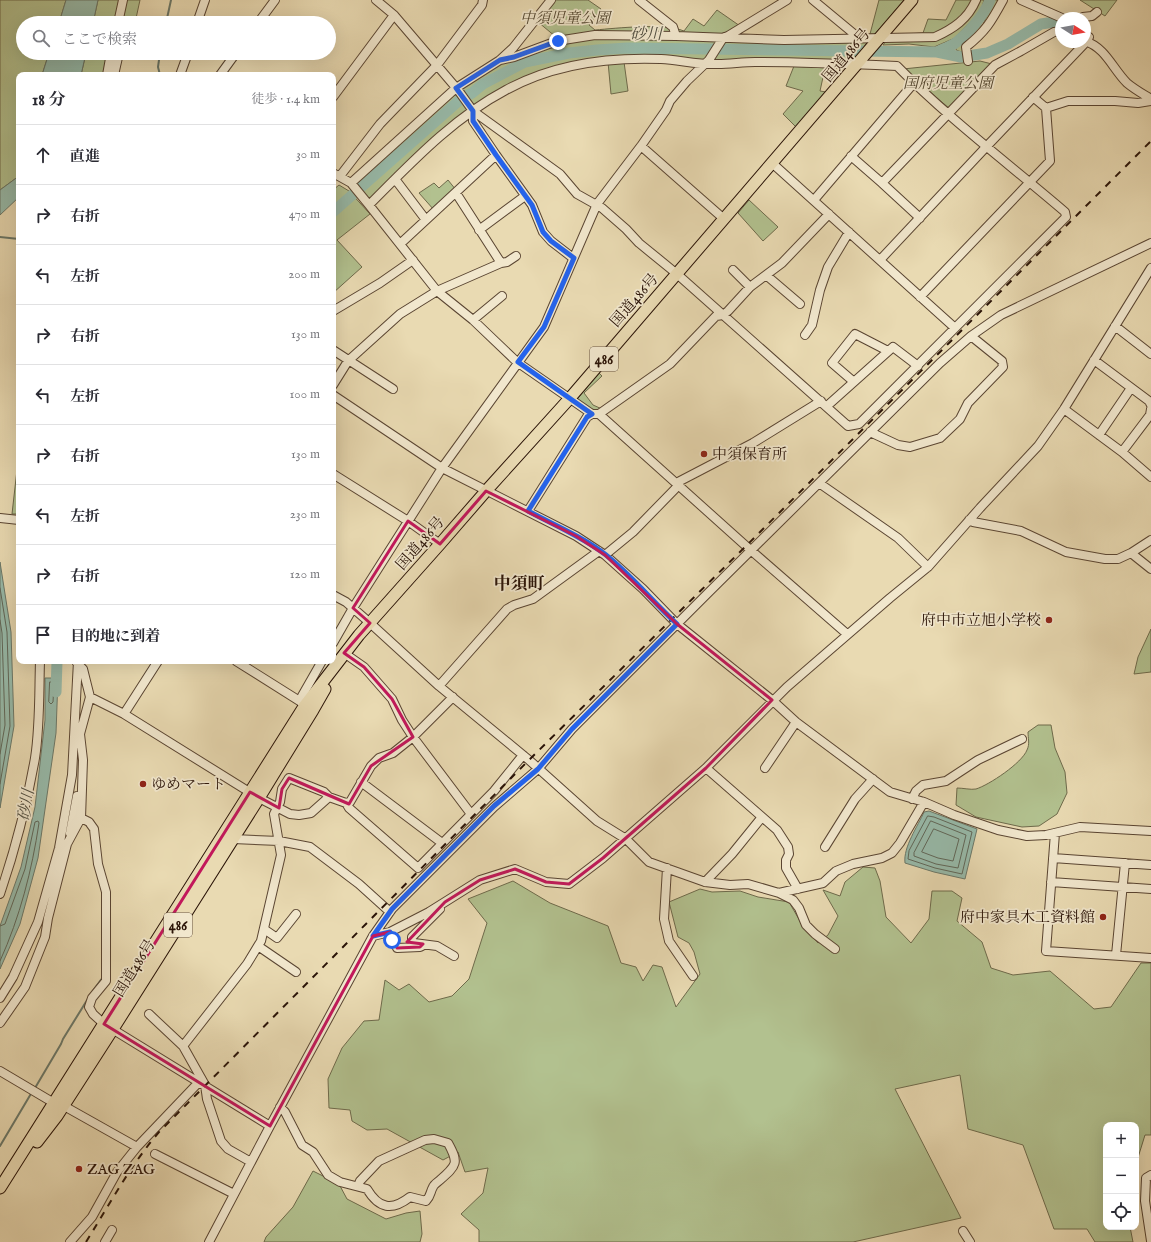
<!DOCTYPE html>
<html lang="ja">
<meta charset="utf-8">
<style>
:root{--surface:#fff;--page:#f2f2f3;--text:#2b2b33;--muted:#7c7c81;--line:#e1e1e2}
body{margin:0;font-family:"IM FELL English","Noto Serif JP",serif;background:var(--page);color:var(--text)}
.controls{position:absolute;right:12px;bottom:12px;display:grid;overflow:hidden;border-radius:8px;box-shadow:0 4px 16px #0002}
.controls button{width:36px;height:36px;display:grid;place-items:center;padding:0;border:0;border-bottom:1px solid var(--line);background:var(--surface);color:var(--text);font:20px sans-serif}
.compass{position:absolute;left:1055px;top:12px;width:36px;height:36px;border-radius:50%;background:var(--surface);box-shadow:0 4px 16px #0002;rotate:101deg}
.stop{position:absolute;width:12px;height:12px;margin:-9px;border:3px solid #2563eb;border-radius:50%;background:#fff}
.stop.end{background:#2563eb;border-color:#fff;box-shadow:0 1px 4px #0008}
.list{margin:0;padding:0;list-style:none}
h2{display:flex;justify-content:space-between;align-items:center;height:52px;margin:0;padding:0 16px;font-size:17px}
h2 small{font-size:13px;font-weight:400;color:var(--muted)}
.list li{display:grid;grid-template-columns:26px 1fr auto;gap:12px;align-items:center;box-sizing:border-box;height:60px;padding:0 16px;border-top:1px solid var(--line)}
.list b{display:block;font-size:15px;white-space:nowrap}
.list em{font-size:13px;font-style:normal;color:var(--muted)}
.icon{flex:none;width:22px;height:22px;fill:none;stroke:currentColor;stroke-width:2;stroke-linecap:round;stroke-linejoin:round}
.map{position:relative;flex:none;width:1151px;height:1242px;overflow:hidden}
.search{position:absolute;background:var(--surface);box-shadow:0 4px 16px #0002;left:16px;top:16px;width:320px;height:44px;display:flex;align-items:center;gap:10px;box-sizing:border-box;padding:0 14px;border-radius:22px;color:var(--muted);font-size:15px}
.panel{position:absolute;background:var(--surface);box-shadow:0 4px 16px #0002;left:16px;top:72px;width:320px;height:592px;border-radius:8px}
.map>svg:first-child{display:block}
.green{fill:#b2c18f;stroke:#6e6a4b}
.water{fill:#97bbab;stroke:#6b7869}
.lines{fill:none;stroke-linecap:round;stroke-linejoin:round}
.shore{stroke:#606759;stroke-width:1}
.stream{stroke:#6b7869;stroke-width:2}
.river{stroke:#97bbab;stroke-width:11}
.minor-casing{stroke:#5a4532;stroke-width:10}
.highway-casing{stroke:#2a1307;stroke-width:13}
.minor{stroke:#f1e7cd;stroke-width:8}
.highway{stroke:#e9dab2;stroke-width:11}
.rail{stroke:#2a1307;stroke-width:2;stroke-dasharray:7 7;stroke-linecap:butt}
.route{stroke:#2563eb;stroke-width:5}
.marked{fill:none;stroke:#c2185b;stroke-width:3;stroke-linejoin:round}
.poi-dot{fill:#8f2418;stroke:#f1e7cd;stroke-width:1.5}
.labels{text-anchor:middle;stroke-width:3.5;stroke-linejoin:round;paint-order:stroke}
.shield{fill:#f1e7cd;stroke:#665342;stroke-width:1}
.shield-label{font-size:14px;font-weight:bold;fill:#2a1307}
.park-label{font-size:15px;font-style:italic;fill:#534730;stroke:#f1e7cd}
.street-label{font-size:15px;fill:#2a1307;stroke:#f1e7cd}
.poi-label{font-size:15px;fill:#2a1307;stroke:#f1e7cd;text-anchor:start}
.water-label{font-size:16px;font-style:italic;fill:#504e40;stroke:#f1e7cd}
.quarter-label{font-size:17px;font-weight:bold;fill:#2a1307;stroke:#f1e7cd}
</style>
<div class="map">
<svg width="1151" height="1242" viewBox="0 0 1151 1242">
<rect width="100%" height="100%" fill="#e9dab2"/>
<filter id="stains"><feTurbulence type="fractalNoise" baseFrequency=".005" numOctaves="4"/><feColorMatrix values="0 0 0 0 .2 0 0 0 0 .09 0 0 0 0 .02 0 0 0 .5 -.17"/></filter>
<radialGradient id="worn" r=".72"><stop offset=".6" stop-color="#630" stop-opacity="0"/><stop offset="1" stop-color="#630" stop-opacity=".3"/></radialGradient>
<!-- green -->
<path class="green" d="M0,0h66l-7,23h-36v30h26l-7,22h-23v101l-19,14z
M98,0h22l-5,23h-22z
M126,0h14l-5,23h-14z
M555,0h33l13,9 -12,16 6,5c23,-2 69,-7 89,1l9,-12 11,7 13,-16 23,16 -36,35 -83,-4 -59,8 -87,42 -14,-18 50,-34 45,-18 -18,-15z
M879,0h25l-29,34h-5z
M956,0h28l-3,11 -26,27 -21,9 -25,-3 -26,1 8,-10 32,-2 5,-14 18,1z
M994,0h6l-11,22 -25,31 -8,-3 1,-5 26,-21z
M1080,0h37l-12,16z
M870,39l-19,23h-137l-1,-4 12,-17z
M86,53h22l-5,22h-22z
M980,61l12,3 -42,45 -47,-40z
M608,62h16l4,29 -17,3z
M794,66l31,2 -5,23 6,1 -30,35 -13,-13 20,-23 -17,-5z
M455,94l14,18 -99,89 -15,-17z
M448,180l8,10 -22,20 -15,-17 15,-10 5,5z
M339,185l10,6 21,23 -33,26 25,27 -29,26v-103z
M749,200l29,27 -15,14 -25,-28z
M599,373l3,3 -18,17 9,12 9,4 -2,2 -12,-3 -11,-9z
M19,452v62h-7z
M1151,629v43l-17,2 4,-17z
M1038,725h13l4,23 10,24 2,21 -10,21 -18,12 -17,1 -46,-10 -20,-12 1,-17c6,0 14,2 19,1 13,-4 46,-26 51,-39 3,-6 1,-12 1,-18z
M863,867l12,1 5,13 6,36 25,26 18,-24 3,-28h20l10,7 -5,23 25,21 9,26 22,7 37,-4 44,38 17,-2 30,-44h10v172h-6l-9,29v-39h-30v102h24l3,15h-38l-8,-13h-33l-31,-84 -55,-16 -8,-54 -65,14 66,129 -108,24h-374v-12l-18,-16 22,-21 5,-25 -23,4 -7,-20 -15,8 -56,-31 -20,1 -15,-9 -2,-11 -21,-2 -1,-29 14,-31 22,-27 15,-1 6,-40 14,10 10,-6 20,18 23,-6 17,-17 18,-56 -19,-24 45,-18 37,22 58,23 13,37 15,4 7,14 10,-16 9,2 14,40 24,-33 -6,-22 -5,-9 -11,-6 -9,-35 31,-13 12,3 28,-1 18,6 31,5 15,26 14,15 10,-8 10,-19 -15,-26 17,6 5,-14z
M313,1171l26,13 8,15 39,20 20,-6 14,-2 2,23 -2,8h-156l2,-5 27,-30z"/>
<!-- water -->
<path class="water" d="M66,0h32l-5,23h-34z
M49,53h37l-5,22h-39z
M19,176v21l-19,18v-25z
M0,562l11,70 3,94 -14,82z
M45,678h13l-2,55 -18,125 -18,66 -20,45v-43l21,-59 14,-60 10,-87z
M929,811l48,18 -12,50 -31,-7 -29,-9c-2,-16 13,-37 19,-51z"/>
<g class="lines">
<!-- shore -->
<path class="shore" d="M0,588l7,44 3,94 -10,58
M0,620l2,13 3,92 -5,29
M50,682h3l1,2 -1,18 -2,2 -2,-2z
M928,816l6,1 38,15 -10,42 -27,-6 -27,-9 1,-8z
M931,821l35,14 -8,33 -22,-4 -22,-8v-3z
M934,829l25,10 -6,22 -15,-3 -16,-6z
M0,926l5,-2 20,-55 10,-47 3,-1 1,2c-7,47 -19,94 -39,138"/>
<!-- stream -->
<path class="stream" d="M166,23l5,-23
M160,75l-2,-8 2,-14
M0,237l19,2
M92,992l11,-15
M35,1088l26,-44 2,-5 26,-42
M0,1146l32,-54"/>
<!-- river -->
<path class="river" d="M937,52l24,5 26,-4 21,-9 33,-20 20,-3
M333,212l129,-114 10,-5 11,-9 42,-22 44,-9 28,-3 30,-2 310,4c6,-3 12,-5 17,-8 13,-9 31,-30 36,-44
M56,692l1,-31"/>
<defs>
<path id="minor" d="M376,0l18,15 64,75 15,21
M639,0l34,27 3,9
M813,0l46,38
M1021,0l41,18
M1082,18l1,-1 9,-1 5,-4
M118,23l5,-23
M197,23l8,-23
M258,23l17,-23
M1085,41c21,7 27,27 42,42 7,6 16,11 24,16
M500,60l14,-3 43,-16 38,-6 81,1 108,4 151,-3c18,-8 33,-18 41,-37
M968,61l-2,-14c20,-16 25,-25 37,-47
M107,75l4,-22
M114,75l5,-22
M180,75l8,-22
M220,75l16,-22
M333,97l61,-82
M1046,108l22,-7h47l23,2 13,-2
M641,146l83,73
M851,156l31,27 38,35
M772,163l183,165
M333,173l18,10 18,22 68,86 36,29 44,42 75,52h7l147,132 101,88
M340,176l40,-52 57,-59 45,-60 1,-5
M395,179l31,41
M351,183l105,-95 44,-28 13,-12 38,-48
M882,183l113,-118 26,-14 33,-19 7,-1
M456,193l45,70
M814,200l100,-117
M369,205c42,-42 84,-87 137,-115 47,-26 102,-33 155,-31 19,1 38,6 57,5 12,0 25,-2 37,-2 47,0 95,2 142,4 52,53 112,98 168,146l1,5 -207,207 -11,2 -171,-152 -38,-31 -13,-14 -24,-21 -25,-14 -17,-20 -87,-63v10l23,34 36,50 11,27 8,9 22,17
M479,230l46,-34
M400,244l96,-89
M880,260l107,-114 100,-105 2,-4 -4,-2
M733,270l17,17
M766,275l34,29
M920,297l130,-136 -4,-53 -13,-11
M333,311l47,-28 33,-23
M473,320l29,-24
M1115,326l36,28
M805,335l7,-10 8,-35 8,-23 21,-35
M333,350l60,39
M1094,360l55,41 2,4
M854,382l-22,-19 23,-29 33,17
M333,385l15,-24 52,-47 37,-23 64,-28 6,-1 9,-6
M333,395l109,73 134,68 29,19 38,34 34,35 95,76 24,22 94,70 34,10 30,13 44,15 29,6 19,-1 34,-8 71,4
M827,406l66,-59 25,19
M1064,409l58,43 29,25
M599,414l71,-50 46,-48 7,-1 5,-4 22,-24 32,-24 47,-49
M870,432l28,13 12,2 30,-9 20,-19 8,-16 35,-36 -1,-6 -31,-25
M1099,435l32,-47
M1122,452l28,-37 1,-6
M333,474l75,47 32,23
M819,483l79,55 30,29
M528,511l59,-94 5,-3
M0,518l19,2
M969,520l4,2 48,9 45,21 39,7h13l13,-6 20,-13
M1131,553l20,16
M605,555l28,-23 42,-43 5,-8 73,-38 68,-42
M333,595l13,7 24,21 69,63 90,74 68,61 29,18 23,23 56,20 25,3 18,-1 31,9 44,-10 13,-12 17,-7 29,-6 10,-5 8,-10 24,-41
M333,643l20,-35 89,-140 102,-141 53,-123 44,-58 25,-36 4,-9 17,-20 22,-21 14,-22 5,-2 59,-36
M344,653l20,14 28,32 10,21 11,17 58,77
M236,661l73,46
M439,686l68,-77 7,-4 19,-6 66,-48
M90,697l34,17 135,84 31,16 9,1 12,-2 18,-16 17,6 4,-1 21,-36 8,-8 14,-5 20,-16 40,-40
M305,705l-3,-9 20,-35
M124,714l34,-53
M75,736l5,-2 10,-37 -7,-28 -6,-6
M706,768l71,62 11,17 1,7 -3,6v8l12,21
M765,768l31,-46
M361,782l81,61
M912,799l4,-8 7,-6 23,-4 32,-21 44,-21
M346,803l3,5 69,60 76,-77 29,-36
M81,818l8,4 5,7 4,35 8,28v89l-14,17 -3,9 4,7 11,10 166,102
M70,833l7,-37
M1055,833l-9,118 105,7
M233,839l46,2 31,6 49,37 31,28
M825,847l30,-48 18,-20
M1053,858l98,7
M667,868l-3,51 5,22 24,35
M705,882l27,-28 30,-37
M1051,882l100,7
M779,893l14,7 6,8 7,17 9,9 20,15
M0,894c15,-44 27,-90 35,-136 5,-32 4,-65 5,-97
M440,909l-28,28v4l2,2 23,3 17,10
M264,929l13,9 19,-24
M390,932l7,16 23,-1 2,-1
M373,936l17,-4 39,-20 51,-32 35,-11 31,13 23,2 34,-26 103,-90 81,-81 103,-89 38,-31 52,-59 58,-62 26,-37 87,-141
M258,946l38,26
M1116,955l9,-92
M0,998l13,-21 25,-55 21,-74 13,-73 6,-114
M149,1014l34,32 22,39 2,14 14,42 7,8 23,13
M0,1023l25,-36 20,-50 3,-19 19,-74 14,-26 2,-58 -3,-26
M183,1046l64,-82 14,-23 20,-86 -7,-41 6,-12 2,-13 7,-11 35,14 5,5
M0,1071l54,32
M64,1106l73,41
M280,1107l5,5 17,33 11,7 15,23 12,7 27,7c12,20 25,22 43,8l16,4c5,-5 4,-9 7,-14 1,-3 5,-5 7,-7 17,-15 19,-17 8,-37l-14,-4 -9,1 -46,21 -19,20 -2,5
M155,1154l79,40
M1151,1175l-5,3 -1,23 6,40
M963,1231l7,11
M70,1242l22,-25 25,-45 20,-25 62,-65
M105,1242l7,-12
M209,1242l61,-116 103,-190 19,-27 102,-102 44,-38 34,-40 135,-135 233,-231 31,-27 30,-21 150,-72"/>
<path id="highway" d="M37,1142l20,-26 56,-87 146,-231 54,-88 12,-21
M0,1188l305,-483 54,-70 81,-91 46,-53 84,-93 342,-398"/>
</defs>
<!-- minor casing -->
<use href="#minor" class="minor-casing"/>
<!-- highway casing -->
<use href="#highway" class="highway-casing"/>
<!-- minor -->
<use href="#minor" class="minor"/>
<!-- highway -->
<use href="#highway" class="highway"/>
<!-- rail -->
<path class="rail" d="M86,1242c23,-37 44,-76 73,-110l370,-372 217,-214 405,-405"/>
</g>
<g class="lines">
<!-- route -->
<path class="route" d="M392,940l-2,-8 -17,4 19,-27 102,-103 44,-37 34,-40 105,-105c-24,-22 -45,-48 -71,-69 -23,-18 -52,-30 -78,-44l59,-94 5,-3 -74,-52 26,-35 30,-69 -23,-17 -8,-9 -11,-27 -36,-50 -23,-34v-10l-17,-23 44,-28 14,-3 44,-16"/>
</g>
<!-- marked area -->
<path class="marked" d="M486,491l90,45 29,19 72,69 95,76 -66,68 -103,90 -34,26 -23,-2 -31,-13 -35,11 -35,22 -38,40 16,2 -3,3 -23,1 -7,-16 -17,4 -103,190 -166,-102 146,-232 29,16 3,-19 7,-11 60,26 22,-38 42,-29 -21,-38 -28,-32 -20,-14 26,-30 -17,-15 55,-87 32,23z"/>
<!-- markers -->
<g class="poi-dot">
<circle cx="704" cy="454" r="4"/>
<circle cx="1049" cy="620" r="4"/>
<circle cx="143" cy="784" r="4"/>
<circle cx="1103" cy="917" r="4"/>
<circle cx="79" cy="1169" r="4"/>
</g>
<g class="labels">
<!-- shield labels -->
<g class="shield">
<rect x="590" y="347" width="28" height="24" rx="3"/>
<rect x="164" y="913" width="28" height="24" rx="3"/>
</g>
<g class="shield-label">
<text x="604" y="364">486</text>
<text x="178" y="930">486</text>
</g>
<!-- park labels -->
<g class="park-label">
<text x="565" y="23">中須児童公園</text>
<text x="948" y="88">国府児童公園</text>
</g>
<!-- street labels -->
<g class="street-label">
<text transform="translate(846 55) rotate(-50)" y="5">国道486号</text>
<text transform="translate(634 300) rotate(-49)" y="5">国道486号</text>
<text transform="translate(420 543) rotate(-49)" y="5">国道486号</text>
<text transform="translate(134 968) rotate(-58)" y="5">国道486号</text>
</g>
<!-- poi labels -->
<g class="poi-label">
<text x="712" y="459">中須保育所</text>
<text x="1041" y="625" text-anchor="end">府中市立旭小学校</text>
<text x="151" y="789">ゆめマート</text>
<text x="1095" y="922" text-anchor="end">府中家具木工資料館</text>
<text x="87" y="1174">ZAG ZAG</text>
</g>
<!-- water labels -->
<g class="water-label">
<text x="646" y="39">砂川</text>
<text transform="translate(25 805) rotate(-81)" y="6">砂川</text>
</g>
<!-- quarter labels -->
<g class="quarter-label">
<text x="519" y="589">中須町</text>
</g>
</g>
<rect width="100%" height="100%" filter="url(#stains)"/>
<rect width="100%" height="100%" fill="url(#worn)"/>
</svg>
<div class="controls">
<button>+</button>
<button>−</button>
<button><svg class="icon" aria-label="locate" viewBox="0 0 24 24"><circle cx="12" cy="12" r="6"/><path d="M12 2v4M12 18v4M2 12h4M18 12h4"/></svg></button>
</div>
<svg class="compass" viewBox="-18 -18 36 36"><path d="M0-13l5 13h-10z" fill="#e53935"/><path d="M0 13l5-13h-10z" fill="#7c7c81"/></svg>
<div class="stop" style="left:392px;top:940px"></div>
<div class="stop end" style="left:558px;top:41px"></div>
<div class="search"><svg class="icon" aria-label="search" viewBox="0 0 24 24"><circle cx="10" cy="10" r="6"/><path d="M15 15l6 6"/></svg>ここで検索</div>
<section class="panel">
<h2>18 分<small>徒歩 · 1.4 km</small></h2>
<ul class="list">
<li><svg class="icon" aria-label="ahead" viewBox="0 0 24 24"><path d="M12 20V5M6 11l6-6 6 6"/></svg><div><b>直進</b></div><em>30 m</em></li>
<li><svg class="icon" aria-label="right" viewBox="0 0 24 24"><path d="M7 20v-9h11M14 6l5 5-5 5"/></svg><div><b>右折</b></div><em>470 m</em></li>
<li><svg class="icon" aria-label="left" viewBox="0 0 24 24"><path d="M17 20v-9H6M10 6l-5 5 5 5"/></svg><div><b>左折</b></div><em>200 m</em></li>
<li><svg class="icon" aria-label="right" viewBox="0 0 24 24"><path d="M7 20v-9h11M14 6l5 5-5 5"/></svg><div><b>右折</b></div><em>130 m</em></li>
<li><svg class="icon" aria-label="left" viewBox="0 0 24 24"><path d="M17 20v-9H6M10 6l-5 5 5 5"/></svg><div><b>左折</b></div><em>100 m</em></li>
<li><svg class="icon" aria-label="right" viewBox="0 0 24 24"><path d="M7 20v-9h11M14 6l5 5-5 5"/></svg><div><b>右折</b></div><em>130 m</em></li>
<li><svg class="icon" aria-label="left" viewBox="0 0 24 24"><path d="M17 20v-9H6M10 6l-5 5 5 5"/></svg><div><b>左折</b></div><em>230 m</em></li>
<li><svg class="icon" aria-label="right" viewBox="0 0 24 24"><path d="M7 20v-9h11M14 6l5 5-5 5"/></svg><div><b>右折</b></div><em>120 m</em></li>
<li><svg class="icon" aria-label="arrive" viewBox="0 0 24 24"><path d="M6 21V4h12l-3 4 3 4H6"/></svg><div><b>目的地に到着</b></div></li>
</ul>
</section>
</div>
